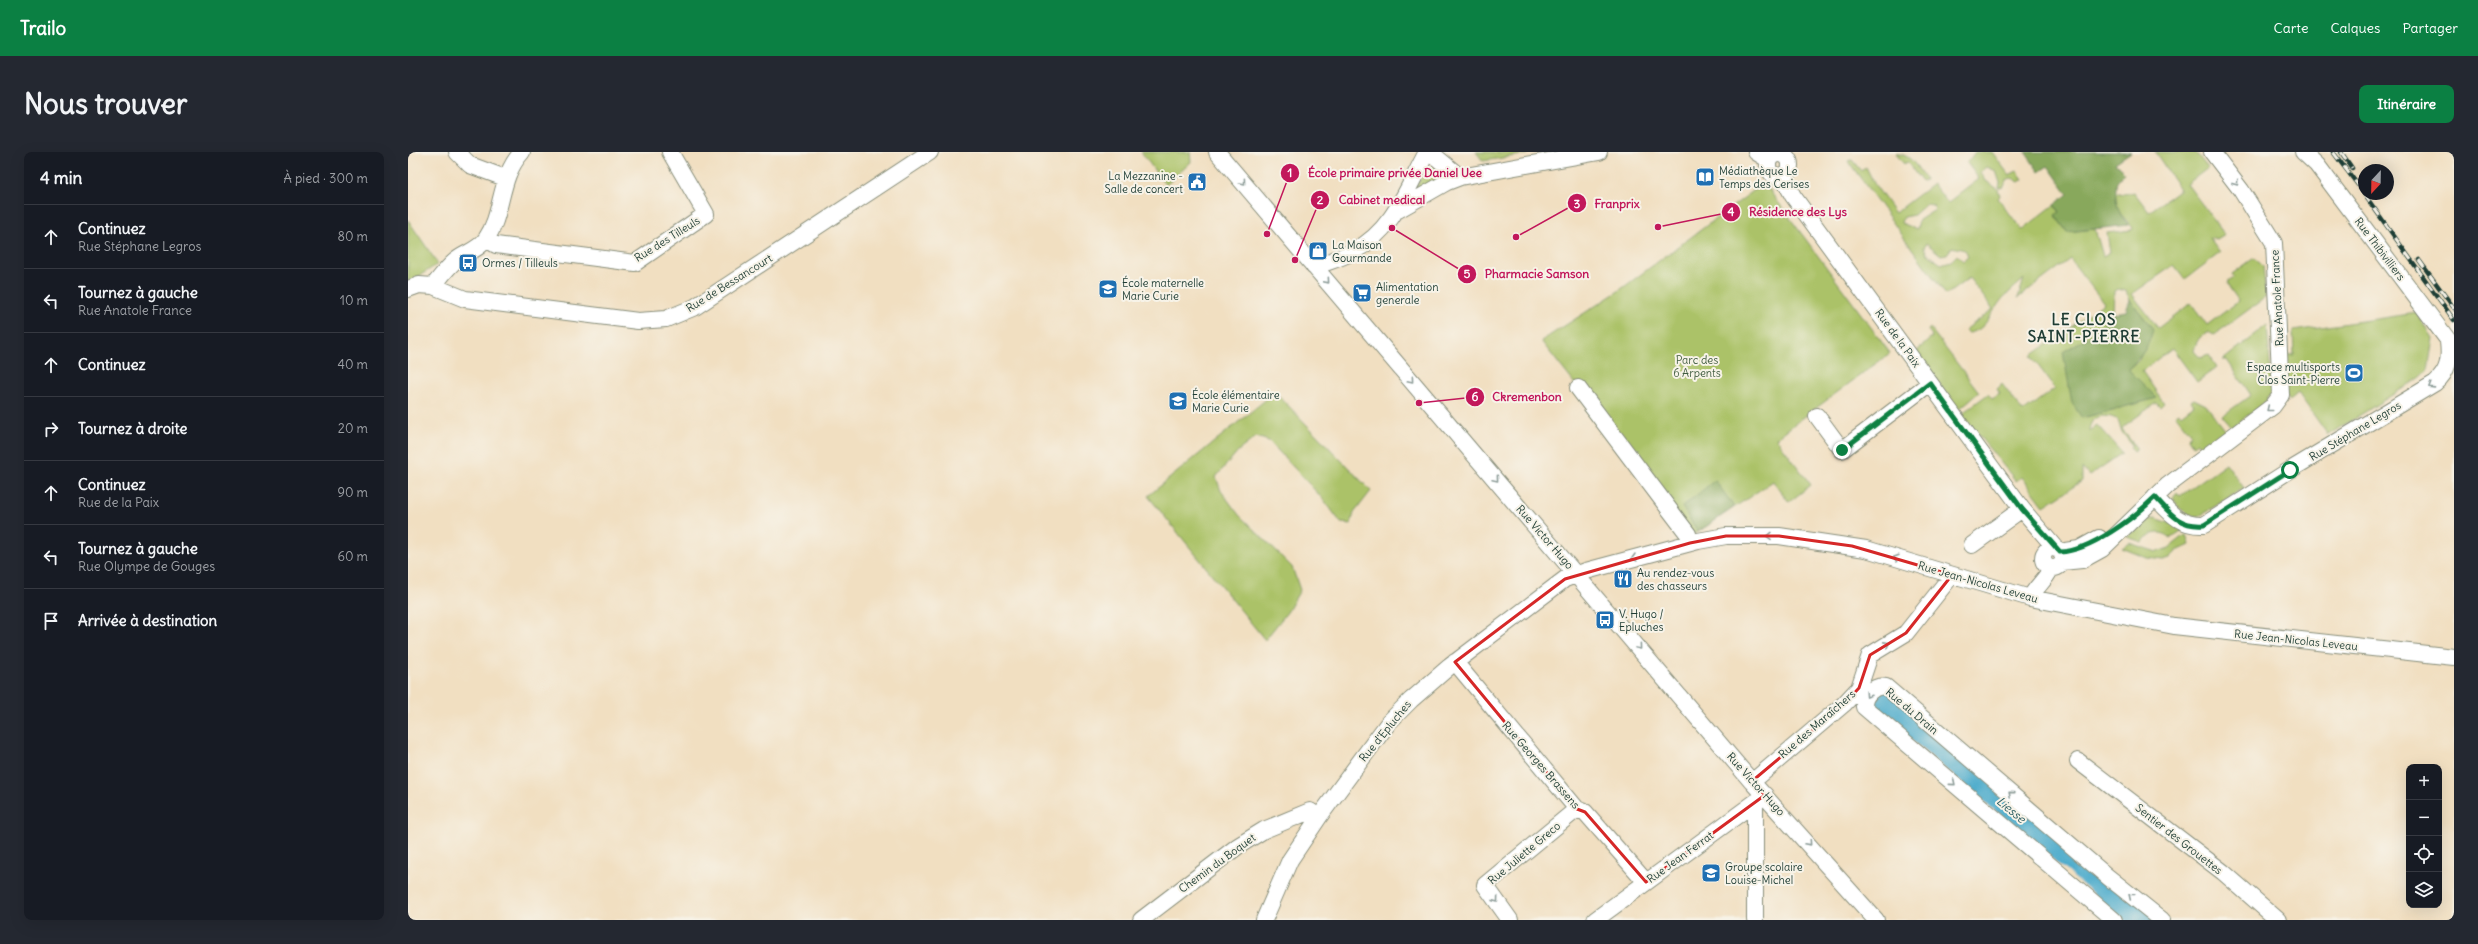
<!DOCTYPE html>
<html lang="fr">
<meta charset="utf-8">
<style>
:root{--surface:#171b24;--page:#242831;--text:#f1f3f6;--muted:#9ea1a6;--line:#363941;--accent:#0b8043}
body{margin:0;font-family:Delius,sans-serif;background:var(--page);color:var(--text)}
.controls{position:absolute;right:12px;bottom:12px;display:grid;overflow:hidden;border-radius:8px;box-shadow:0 4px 16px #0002}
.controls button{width:36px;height:36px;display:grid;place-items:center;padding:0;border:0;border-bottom:1px solid var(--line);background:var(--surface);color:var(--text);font:20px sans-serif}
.compass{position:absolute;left:1950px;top:12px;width:36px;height:36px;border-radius:50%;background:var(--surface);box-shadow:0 4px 16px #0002;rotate:202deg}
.stop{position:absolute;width:12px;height:12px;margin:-9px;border:3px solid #0b8043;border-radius:50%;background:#fff}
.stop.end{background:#0b8043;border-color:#fff;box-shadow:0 1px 4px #0008}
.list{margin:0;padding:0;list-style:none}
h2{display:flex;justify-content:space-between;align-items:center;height:52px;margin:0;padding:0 16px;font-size:17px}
h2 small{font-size:13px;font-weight:400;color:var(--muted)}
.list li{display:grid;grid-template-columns:26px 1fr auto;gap:12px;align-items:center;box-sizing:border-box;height:64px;padding:0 16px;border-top:1px solid var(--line)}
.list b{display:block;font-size:15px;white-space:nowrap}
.list p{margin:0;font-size:13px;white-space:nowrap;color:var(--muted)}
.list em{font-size:13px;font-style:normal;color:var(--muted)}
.icon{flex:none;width:22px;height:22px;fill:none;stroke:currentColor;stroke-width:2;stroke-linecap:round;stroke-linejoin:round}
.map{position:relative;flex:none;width:2046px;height:768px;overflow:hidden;border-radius:8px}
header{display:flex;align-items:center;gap:24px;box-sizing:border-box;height:56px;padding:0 20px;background:var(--accent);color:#fff}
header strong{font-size:19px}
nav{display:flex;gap:22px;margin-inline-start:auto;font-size:14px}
.intro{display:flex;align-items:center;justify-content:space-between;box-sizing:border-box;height:96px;padding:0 24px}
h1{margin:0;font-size:28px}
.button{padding:10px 18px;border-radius:8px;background:var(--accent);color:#fff;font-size:14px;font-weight:700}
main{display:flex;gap:24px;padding:0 24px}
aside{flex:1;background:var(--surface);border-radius:8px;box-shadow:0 4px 16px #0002}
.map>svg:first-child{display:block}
.green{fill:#abc267;stroke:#65804e;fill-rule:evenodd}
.forest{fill:#88a85c;stroke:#547248}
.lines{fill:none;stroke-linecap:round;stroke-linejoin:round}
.river{stroke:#4eaccc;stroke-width:23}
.minor-casing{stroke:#888e7a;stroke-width:18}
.minor{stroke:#fff;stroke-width:16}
.rail-casing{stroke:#1f3d34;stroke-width:4.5}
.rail{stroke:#f7f3e8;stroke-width:3;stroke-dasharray:9;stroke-linecap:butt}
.oneway{stroke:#8f9e9a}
.route{stroke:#0b8043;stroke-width:5}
.marked{fill:none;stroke:#d62828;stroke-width:3;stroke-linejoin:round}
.labels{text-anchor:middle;stroke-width:4;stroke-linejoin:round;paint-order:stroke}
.poi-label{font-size:11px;fill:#1f3d34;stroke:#f7f3e8;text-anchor:start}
.street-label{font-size:11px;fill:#1f3d34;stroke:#f7f3e8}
.park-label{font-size:11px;fill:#425e41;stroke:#f7f3e8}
.water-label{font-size:12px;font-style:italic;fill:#2d5e62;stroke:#f7f3e8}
.district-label{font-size:15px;font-weight:bold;letter-spacing:1px;fill:#1f3d34;stroke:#f7f3e8}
.leader{fill:none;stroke:#c2185b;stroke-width:1.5}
.callout-dot{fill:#c2185b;stroke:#f7f3e8;stroke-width:1.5}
.mark-label{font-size:12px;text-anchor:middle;font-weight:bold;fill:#fff}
.callout-label{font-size:12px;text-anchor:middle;font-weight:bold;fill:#c2185b;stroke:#f7f3e8;stroke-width:4;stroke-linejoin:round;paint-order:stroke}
</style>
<header>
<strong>Trailo</strong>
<nav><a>Carte</a><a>Calques</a><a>Partager</a></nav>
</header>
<div class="intro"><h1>Nous trouver</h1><a class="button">Itinéraire</a></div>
<main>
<aside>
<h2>4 min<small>À pied · 300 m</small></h2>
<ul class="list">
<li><svg class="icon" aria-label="ahead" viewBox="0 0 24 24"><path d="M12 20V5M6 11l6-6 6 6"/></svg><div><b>Continuez</b><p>Rue Stéphane Legros</p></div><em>80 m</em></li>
<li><svg class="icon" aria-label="left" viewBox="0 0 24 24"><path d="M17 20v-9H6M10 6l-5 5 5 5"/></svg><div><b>Tournez à gauche</b><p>Rue Anatole France</p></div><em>10 m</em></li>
<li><svg class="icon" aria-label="ahead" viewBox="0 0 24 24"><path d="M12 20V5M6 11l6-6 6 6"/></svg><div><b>Continuez</b></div><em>40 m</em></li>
<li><svg class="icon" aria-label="right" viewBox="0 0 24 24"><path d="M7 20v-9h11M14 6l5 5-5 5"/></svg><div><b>Tournez à droite</b></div><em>20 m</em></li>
<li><svg class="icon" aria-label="ahead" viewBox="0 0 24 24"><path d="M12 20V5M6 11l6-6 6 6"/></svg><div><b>Continuez</b><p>Rue de la Paix</p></div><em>90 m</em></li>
<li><svg class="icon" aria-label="left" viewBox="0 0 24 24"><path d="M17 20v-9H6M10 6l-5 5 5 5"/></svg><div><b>Tournez à gauche</b><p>Rue Olympe de Gouges</p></div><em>60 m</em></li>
<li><svg class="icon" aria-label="arrive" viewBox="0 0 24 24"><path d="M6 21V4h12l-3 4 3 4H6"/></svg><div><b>Arrivée à destination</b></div></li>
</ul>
</aside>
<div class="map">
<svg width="2046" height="768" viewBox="0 0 2046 768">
<rect width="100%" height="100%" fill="#f7f3e8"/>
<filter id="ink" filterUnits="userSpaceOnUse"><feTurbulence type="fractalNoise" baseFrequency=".025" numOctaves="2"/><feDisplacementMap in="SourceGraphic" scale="8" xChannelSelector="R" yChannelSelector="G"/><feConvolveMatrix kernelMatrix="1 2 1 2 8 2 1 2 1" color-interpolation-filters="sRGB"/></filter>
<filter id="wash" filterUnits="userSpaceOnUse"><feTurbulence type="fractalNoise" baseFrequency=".012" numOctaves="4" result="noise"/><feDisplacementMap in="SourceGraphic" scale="16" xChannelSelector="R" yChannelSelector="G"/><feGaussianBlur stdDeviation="0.9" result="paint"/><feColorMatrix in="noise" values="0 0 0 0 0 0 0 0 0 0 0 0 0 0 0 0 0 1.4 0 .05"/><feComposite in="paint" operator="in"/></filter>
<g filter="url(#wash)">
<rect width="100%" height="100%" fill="#f1dfc1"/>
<!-- green -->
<path class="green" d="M733,0h49l1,10 -25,23c-3,-2 -20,-27 -25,-33z
M1068,0h51l1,2 -45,7z
M1567,0h17l17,23 8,-4 6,8 -4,3 -7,-4 -4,1 -5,8 -4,1 1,-5 -4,-12 -9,-4 -6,5 5,9 12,8 2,7 -2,2 24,32 32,-25 5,8 -4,2 12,17 28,-3 8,27 7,-4 -3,-19 25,-3 1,-2 -15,-17 -3,-19 8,2 11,-2 15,20 31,-23 -25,-37h40l13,16 -21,16 38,51 -8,5 -8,-2 11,15 -35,26 -11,-14 -42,29 26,34 33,-25 16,22 32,-24 -13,-18 8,-6 -2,-3 22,-16 9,8 3,31 -52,38 -6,-3c-9,4 -12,10 -14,19l6,7 9,-3 8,12 -20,15 -25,-34 -30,23 22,32 -4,4 -4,-4 -32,23 -2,3 15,20 -4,3 -3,-5 2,-2 -10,-13 -4,-12c-12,-7 -28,-5 -29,11l8,-6 25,28 -33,23 -7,-8v13l-38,25 -22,-29 -6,4 -55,-67 27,-20 4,5 8,-5 -3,-5 5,-5 21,28 32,-24 -24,-32 73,-53 -34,-44 -52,39 6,-19c-6,6 -13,11 -19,17 -12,11 -18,35 -36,37l-4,-3 28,-21 -24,-31 -23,17 -98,-134 4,-1 9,11 5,-4 9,18 20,28 38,-29 15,19 31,-24 -12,-16zM1518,52l7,1 2,5 -16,10 -2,9 -16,-6 2,-6 11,-2zM1518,91l15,12 6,-1 5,-7 13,3 3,7 -5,4 -6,-6 -6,6 -10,3 -14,-10 -3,-7zM1710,137l8,2 4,9 23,29 -14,31 -11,9 29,29 -75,20 -19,-66 30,-18 20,-21 1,-22z
M1488,2c15,-1 22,15 30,26l-4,2 -15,-20 -3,2z
M1025,14l10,9 -33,24 16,-32z
M1356,31l126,170 -114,85 35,47 -22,17 -16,-21 -79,54 -153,-194 76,-49z
M0,68l30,44 -30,19z
M2009,161l16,25 -5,32 -7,7 -93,58 -30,-42 -8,7 -6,-5v-41l10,1 -1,-24z
M1859,173l5,66 -6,11 -34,25 -10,-11 29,-21 -24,-35h-4z
M1522,176l49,64 -21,18 -42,-58 16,-15 -4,-7z
M867,240l96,99 -17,22 -3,11 -10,-1 -17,-23 -55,-59 -13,-4 -18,14 -22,26 5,14 18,24 53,52 8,23 -12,21 -23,29 -117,-144z
M1786,247l12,6 20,26 -25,18 -4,-6 -4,3 -5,-8 2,-5 -15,-19 3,-2 3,3 13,-10 -3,-4z
M1818,311l18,25 -46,29c-9,-1 -25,-11 -25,-20l4,-5 3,4z
M1747,366l30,10 -14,10c-9,-8 -21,-6 -29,4l-15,-5 22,-18z
M1779,383l3,10 -13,6 -7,7 -7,2 -16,-2 -25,-10 7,-5 28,9 12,-4 15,-12z"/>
<!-- forest -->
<path class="forest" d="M1617,0h106l-16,11 10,10 -8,8c-3,17 -1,31 12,44l-62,7 -12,-17 4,-3 -5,-7 14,-11 -20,-28 -9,6z
M1722,148l23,29c-4,18 -12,28 -25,40l29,29 -75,20 -10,-15 -9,-51 30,-18 20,-21 13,-2z
M1307,328l19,27 -36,25 -16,-25z"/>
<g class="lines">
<!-- river -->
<path class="river" d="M1472,547l262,221"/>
</g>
</g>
<g filter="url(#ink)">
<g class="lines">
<defs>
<path id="minor" d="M49,0l13,13 35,13
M809,0l535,630 124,138
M1022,0l30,25
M1348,0l13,8
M1895,0l14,13 137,183
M1360 13a11 11 0 1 1 22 0a11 11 0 1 1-22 0Z
M1374,23l11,21 229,313 34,40
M990,58l49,-28 13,-5 139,-25
M78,87l10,6 139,18 71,-49 -36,-62
M906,115c13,-5 28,-9 40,-16 40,-21 53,-63 73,-99
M25,134c7,-8 13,-17 21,-24 9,-9 24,-11 32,-23 18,-26 12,-61 36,-87
M0,137l11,-4 14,1 32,13 173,22 28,-2 29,-12 235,-155
M1170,236l91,121 19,25 2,9
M1409,264l25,34 88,-67
M1747,345c16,17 25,29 49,28l86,-55 145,-87c14,-12 15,-24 13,-42
M1564,393l50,-36
M1635 406a10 10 0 1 1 20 0a10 10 0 1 1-20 0Z
M1652,400l19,-3 20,-11
M1654,410l20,-2 20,-11 65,-63 106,-80 8,-11 -7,-152 -33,-53 -29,-38
M1622,446c7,-13 16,-18 21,-30
M1047,510l122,147 8,3 61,70
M1670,609l145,111 55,48
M1344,630l92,-78 15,-16 11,-33 36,-22 46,-58
M1347,651v117
M733,768l97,-74 26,-16 46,-19 9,6
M856,768l26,-60 29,-43 70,-95 22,-22 38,-33 116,-88 21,-8 112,-30 28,-5h53l87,13 164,49 144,28 280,31
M1102,768l-25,-35 92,-76
M1187,768l170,-125
M1706,768l-250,-213c-1,-11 10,-23 22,-20l222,190 54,43"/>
</defs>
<!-- minor casing -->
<use href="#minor" class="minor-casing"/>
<!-- minor -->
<use href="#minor" class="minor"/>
<defs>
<path id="rail" d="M1925,0l31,41
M1933,0l11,16
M1956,42l90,126
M2011,108l35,48"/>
</defs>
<!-- rail casing -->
<use href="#rail" class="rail-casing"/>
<!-- rail -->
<use href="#rail" class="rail"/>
</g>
<!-- one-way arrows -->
<defs><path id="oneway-chevron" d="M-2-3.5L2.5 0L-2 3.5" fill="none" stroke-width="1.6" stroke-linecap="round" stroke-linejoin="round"/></defs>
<g class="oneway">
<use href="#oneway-chevron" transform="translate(835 30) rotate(50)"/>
<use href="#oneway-chevron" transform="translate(1828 31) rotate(54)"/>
<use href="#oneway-chevron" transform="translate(919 129) rotate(49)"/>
<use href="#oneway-chevron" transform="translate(1003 228) rotate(50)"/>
<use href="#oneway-chevron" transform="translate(2023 234) rotate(148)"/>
<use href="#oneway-chevron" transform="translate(1861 257) rotate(141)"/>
<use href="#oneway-chevron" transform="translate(1088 327) rotate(50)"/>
<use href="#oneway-chevron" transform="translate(1361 384) rotate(179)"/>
<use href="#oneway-chevron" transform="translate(1226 406) rotate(165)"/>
<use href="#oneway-chevron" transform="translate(1488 406) rotate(-163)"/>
<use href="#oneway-chevron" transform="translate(1479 492) rotate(-28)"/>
<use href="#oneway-chevron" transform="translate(1231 495) rotate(50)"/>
<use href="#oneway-chevron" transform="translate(1460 543) rotate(124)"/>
<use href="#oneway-chevron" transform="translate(1545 631) rotate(40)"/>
<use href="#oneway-chevron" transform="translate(1603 642) rotate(-139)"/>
<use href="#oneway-chevron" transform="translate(1401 691) rotate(49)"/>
<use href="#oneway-chevron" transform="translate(1723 744) rotate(-141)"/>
<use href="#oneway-chevron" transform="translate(1088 748) rotate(54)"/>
</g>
</g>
<g class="lines" filter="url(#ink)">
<!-- route -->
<path class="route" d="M1434,298l88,-67 92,126 38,43c30,-1 74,-34 95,-55 16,17 24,30 49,28l86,-55"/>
</g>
<!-- marked area -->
<path class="marked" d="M1318,384h53l73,10 100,29 -46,58 -36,22 -11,33 -15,16 -93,78 14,13 -119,87 -61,-70 -8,-3 -122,-147 110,-83 125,-36z"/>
<!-- icons -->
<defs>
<symbol id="library-square" viewBox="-11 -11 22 22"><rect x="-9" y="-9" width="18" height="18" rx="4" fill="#1f6fb2" stroke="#f7f3e8"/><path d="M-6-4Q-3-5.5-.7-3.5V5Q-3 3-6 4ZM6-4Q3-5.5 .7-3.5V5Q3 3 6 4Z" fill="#fff"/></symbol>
<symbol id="civic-square" viewBox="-11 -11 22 22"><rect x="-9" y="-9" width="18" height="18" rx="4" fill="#1f6fb2" stroke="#f7f3e8"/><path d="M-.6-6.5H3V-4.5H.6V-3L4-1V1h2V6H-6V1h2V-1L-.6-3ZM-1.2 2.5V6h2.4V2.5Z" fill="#fff"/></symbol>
<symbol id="shop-square" viewBox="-11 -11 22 22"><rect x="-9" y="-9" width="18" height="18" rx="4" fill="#1f6fb2" stroke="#f7f3e8"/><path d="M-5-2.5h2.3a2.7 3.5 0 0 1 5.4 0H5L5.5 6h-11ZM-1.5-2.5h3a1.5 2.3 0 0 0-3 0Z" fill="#fff"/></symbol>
<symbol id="bus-square" viewBox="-11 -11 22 22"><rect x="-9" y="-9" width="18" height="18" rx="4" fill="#1f6fb2" stroke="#f7f3e8"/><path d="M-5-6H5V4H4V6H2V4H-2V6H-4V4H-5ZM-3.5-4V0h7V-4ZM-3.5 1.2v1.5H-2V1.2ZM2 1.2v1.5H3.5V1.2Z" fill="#fff"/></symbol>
<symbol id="school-square" viewBox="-11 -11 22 22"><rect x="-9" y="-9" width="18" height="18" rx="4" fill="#1f6fb2" stroke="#f7f3e8"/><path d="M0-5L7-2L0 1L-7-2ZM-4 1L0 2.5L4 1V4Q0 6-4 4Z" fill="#fff"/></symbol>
<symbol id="supermarket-square" viewBox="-11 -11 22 22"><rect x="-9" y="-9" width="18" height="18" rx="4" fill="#1f6fb2" stroke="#f7f3e8"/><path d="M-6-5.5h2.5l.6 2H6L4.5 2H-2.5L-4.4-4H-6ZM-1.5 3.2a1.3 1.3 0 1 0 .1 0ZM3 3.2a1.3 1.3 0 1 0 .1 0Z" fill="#fff"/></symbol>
<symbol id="stadium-square" viewBox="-11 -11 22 22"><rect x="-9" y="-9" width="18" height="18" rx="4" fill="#1f6fb2" stroke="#f7f3e8"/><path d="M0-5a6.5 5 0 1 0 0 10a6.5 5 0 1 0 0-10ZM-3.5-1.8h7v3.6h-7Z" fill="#fff"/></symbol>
<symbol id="restaurant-square" viewBox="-11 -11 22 22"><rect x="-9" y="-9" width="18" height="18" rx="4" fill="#1f6fb2" stroke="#f7f3e8"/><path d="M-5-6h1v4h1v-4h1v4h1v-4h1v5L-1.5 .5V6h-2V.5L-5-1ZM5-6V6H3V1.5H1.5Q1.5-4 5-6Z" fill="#fff"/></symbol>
</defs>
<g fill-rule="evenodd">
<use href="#library-square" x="1286" y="14" width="22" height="22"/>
<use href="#civic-square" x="778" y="19" width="22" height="22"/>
<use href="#shop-square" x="899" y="88" width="22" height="22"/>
<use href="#bus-square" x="49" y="100" width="22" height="22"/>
<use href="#school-square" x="689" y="126" width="22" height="22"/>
<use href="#supermarket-square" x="943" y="130" width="22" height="22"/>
<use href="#stadium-square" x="1935" y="210" width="22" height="22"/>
<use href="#school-square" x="759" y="238" width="22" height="22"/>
<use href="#restaurant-square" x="1204" y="416" width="22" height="22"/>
<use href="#bus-square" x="1186" y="457" width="22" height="22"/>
<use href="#school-square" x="1292" y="710" width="22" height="22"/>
</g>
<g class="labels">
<!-- poi labels -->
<g class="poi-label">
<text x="1311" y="23">Médiathèque Le<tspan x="1311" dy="13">Temps des Cerises</tspan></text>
<text x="775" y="28" text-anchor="end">La Mezzanine -<tspan x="775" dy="13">Salle de concert</tspan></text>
<text x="924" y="97">La Maison<tspan x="924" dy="13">Gourmande</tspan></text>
<text x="74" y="115">Ormes / Tilleuls</text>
<text x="714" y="135">École maternelle<tspan x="714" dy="13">Marie Curie</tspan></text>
<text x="968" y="139">Alimentation<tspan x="968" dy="13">generale</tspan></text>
<text x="1932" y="219" text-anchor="end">Espace multisports<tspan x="1932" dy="13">Clos Saint-Pierre</tspan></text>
<text x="784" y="247">École élémentaire<tspan x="784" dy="13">Marie Curie</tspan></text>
<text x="1229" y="425">Au rendez-vous<tspan x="1229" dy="13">des chasseurs</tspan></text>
<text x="1211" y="466">V. Hugo /<tspan x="1211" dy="13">Epluches</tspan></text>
<text x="1317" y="719">Groupe scolaire<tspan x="1317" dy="13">Louise-Michel</tspan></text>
</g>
<!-- street labels -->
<g class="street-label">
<text transform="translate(259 87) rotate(-32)" y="4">Rue des Tilleuls</text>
<text transform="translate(1972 97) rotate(53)" y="4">Rue Thibivilliers</text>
<text transform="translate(321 131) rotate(-32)" y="4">Rue de Bessancourt</text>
<text transform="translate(1869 146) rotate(-93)" y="4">Rue Anatole France</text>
<text transform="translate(1490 186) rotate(54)" y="4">Rue de la Paix</text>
<text transform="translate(1947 279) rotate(-31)" y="4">Rue Stéphane Legros</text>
<text transform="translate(1137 385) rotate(49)" y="4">Rue Victor Hugo</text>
<text transform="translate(1570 430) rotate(16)" y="4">Rue Jean-Nicolas Leveau</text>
<text transform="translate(1888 488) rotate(6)" y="4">Rue Jean-Nicolas Leveau</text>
<text transform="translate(1504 559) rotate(40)" y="4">Rue du Drain</text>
<text transform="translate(1409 572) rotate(-41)" y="4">Rue des Maraîchers</text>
<text transform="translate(977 579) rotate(-51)" y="4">Rue d'Epluches</text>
<text transform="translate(1133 613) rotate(49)" y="4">Rue Georges Brassens</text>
<text transform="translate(1348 632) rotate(48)" y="4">Rue Victor Hugo</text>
<text transform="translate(1771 687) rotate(38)" y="4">Sentier des Grouettes</text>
<text transform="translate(1116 701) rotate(-40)" y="4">Rue Juliette Greco</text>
<text transform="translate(1272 705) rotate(-36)" y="4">Rue Jean Ferrat</text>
<text transform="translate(809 711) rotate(-36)" y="4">Chemin du Boquet</text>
</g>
<!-- park labels -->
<g class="park-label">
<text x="1289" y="212">Parc des<tspan x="1289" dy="13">6 Arpents</tspan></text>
</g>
<!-- water labels -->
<g class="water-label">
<text transform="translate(1603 658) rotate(40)" y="4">Liesse</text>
</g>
<!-- district labels -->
<g class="district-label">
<text x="1676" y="173">LE CLOS<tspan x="1676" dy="17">SAINT-PIERRE</tspan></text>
</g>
</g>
<!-- callouts -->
<path class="leader" d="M859 82L882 21M887 108L912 48M1108 85L1169 51M1250 75L1323 60M984 76L1059 122M1011 251L1067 245"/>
<g class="callout-dot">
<circle cx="859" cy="82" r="4"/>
<circle cx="887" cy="108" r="4"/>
<circle cx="1108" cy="85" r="4"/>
<circle cx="1250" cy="75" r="4"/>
<circle cx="984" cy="76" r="4"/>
<circle cx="1011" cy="251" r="4"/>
<circle cx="882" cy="21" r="10"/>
<circle cx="912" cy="48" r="10"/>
<circle cx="1169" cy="51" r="10"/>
<circle cx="1323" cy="60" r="10"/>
<circle cx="1059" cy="122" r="10"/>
<circle cx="1067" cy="245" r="10"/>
</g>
<g class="mark-label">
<text x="882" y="25">1</text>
<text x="912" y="52">2</text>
<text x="1169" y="56">3</text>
<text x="1323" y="64">4</text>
<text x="1059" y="126">5</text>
<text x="1067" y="249">6</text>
</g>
<g class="callout-label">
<text x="987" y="25">École primaire privée Daniel Uee</text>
<text x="974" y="52">Cabinet medical</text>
<text x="1209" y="56">Franprix</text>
<text x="1390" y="64">Résidence des Lys</text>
<text x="1129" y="126">Pharmacie Samson</text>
<text x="1119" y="249">Ckremenbon</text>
</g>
</svg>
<div class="controls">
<button>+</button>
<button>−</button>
<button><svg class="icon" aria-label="locate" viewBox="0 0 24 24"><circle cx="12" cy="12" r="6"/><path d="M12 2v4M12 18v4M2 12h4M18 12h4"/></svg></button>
<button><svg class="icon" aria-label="layers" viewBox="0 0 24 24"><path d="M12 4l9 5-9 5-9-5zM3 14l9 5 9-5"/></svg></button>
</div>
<svg class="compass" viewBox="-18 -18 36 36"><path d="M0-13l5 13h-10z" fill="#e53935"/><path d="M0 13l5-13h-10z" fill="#9ea1a6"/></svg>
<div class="stop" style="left:1882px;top:318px"></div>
<div class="stop end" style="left:1434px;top:298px"></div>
</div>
</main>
